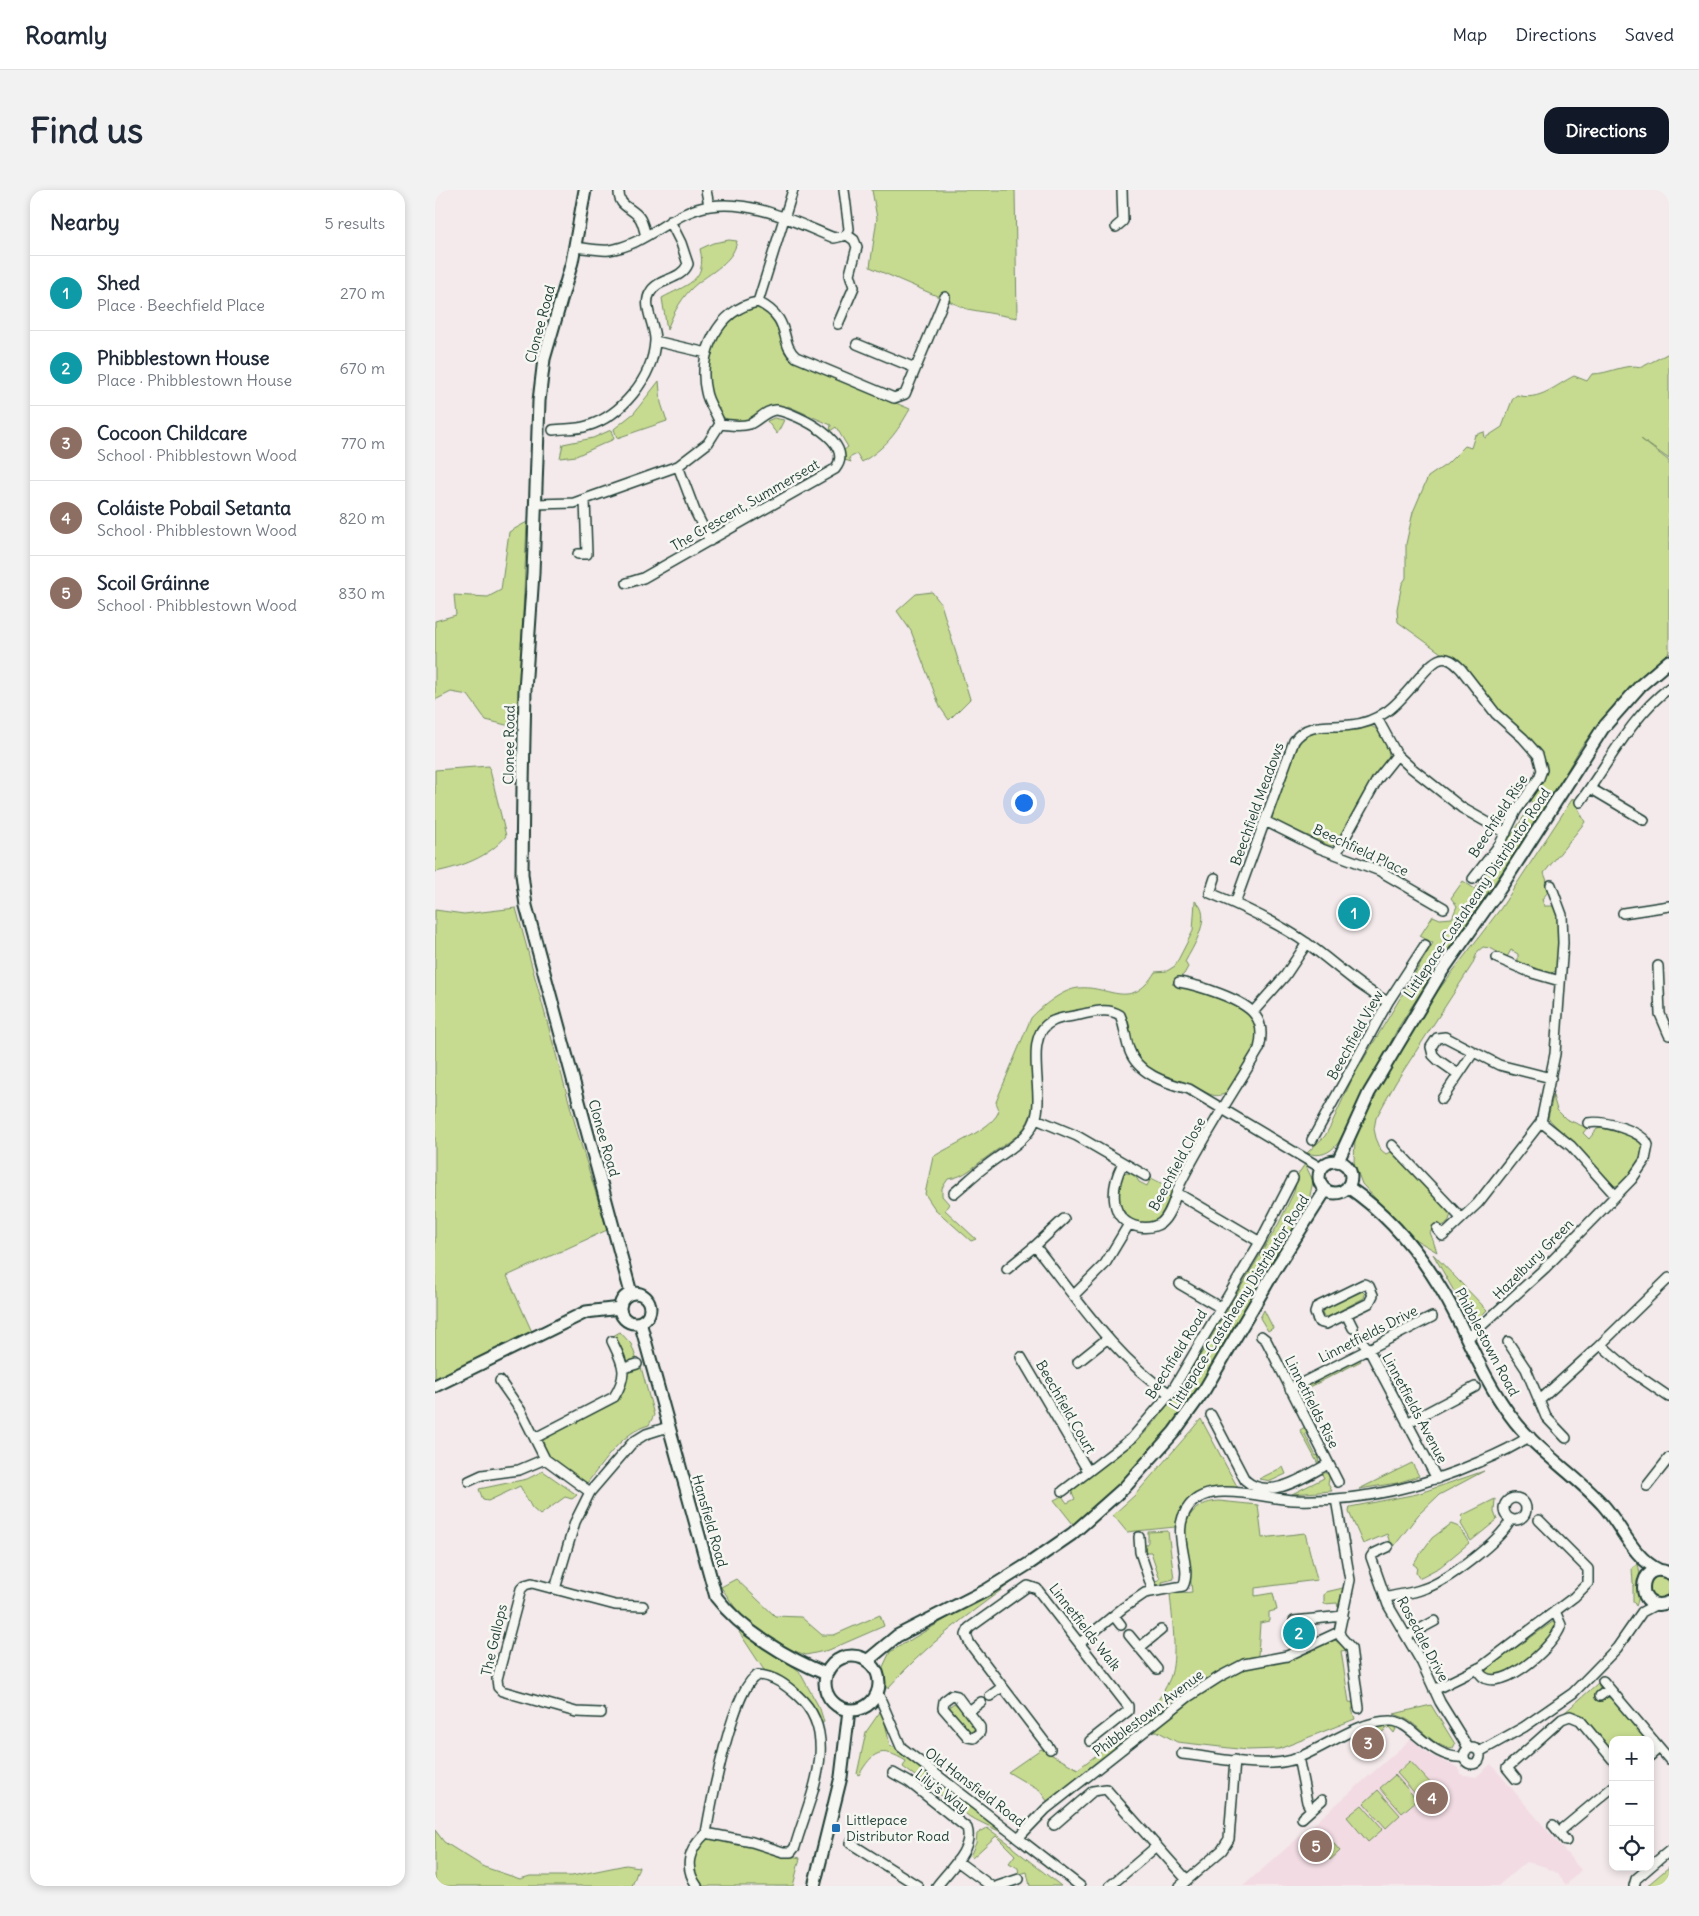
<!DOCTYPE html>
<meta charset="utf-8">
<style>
:root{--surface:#fff;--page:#f2f2f3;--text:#1f2937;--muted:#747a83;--line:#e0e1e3;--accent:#111827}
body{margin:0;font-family:Delius,sans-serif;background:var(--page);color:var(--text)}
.controls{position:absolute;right:15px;bottom:15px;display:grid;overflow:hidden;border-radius:10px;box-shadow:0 2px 8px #0003}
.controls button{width:45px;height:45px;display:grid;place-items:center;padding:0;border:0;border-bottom:1px solid var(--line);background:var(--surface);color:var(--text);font:25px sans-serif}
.you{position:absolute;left:588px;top:612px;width:18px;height:18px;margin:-12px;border:4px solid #fff;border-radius:50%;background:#1a73e8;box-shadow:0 0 0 8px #1a73e833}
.badge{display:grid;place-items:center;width:32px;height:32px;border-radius:50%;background:var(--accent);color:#fff;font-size:16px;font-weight:700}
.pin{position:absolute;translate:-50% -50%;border:2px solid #fff;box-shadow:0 1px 5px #0006}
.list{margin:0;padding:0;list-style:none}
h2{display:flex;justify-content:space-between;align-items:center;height:65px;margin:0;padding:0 20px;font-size:21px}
h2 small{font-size:16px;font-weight:400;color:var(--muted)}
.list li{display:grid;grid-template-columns:32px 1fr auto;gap:15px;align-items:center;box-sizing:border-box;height:75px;padding:0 20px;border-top:1px solid var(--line)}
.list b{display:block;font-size:19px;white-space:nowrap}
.list p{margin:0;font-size:16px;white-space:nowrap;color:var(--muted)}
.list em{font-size:16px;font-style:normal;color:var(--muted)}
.icon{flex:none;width:28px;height:28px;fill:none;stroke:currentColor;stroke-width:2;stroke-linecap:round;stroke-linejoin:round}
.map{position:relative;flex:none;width:1234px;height:1696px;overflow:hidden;border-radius:15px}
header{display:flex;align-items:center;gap:30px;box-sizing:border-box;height:70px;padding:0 25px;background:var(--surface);border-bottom:1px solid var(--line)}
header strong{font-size:24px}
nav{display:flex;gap:28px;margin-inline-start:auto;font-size:18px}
.intro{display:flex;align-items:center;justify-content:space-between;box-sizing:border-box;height:120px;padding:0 30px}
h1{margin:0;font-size:35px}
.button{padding:12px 22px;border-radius:15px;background:var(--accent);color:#fff;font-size:18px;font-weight:700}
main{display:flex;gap:30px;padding:0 30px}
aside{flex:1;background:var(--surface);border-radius:15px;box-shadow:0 2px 8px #0003}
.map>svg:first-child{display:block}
.built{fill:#f2dbe3}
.green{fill:#c7db90;stroke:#738c62}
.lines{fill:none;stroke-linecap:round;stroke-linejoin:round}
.street-casing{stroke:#1f3d34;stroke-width:12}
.secondary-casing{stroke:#1f3d34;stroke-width:15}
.street{stroke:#f6f6f2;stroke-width:9}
.secondary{stroke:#f6f6f2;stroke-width:11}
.poi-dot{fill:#1f6fb2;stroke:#f6f6f2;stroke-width:2}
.labels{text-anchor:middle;stroke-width:5;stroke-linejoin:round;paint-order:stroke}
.street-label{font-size:14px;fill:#1f3d34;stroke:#f6f6f2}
.poi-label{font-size:14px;fill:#1f3d34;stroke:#f6f6f2;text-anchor:start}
</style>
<header>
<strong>Roamly</strong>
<nav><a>Map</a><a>Directions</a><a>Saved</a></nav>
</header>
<div class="intro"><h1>Find us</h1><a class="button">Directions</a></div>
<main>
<aside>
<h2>Nearby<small>5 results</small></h2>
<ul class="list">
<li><span class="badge" style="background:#0f9aa8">1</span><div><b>Shed</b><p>Place · Beechfield Place</p></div><em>270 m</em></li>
<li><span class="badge" style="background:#0f9aa8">2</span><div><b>Phibblestown House</b><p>Place · Phibblestown House</p></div><em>670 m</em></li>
<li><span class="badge" style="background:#8d6e63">3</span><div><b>Cocoon Childcare</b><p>School · Phibblestown Wood</p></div><em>770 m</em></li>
<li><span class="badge" style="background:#8d6e63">4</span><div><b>Coláiste Pobail Setanta</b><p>School · Phibblestown Wood</p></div><em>820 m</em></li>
<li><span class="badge" style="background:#8d6e63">5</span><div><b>Scoil Gráinne</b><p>School · Phibblestown Wood</p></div><em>830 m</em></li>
</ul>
</aside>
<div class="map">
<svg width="1234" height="1696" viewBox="0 0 1234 1696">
<rect width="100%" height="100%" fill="#f4eaeb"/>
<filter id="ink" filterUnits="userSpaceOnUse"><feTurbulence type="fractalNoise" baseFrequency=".02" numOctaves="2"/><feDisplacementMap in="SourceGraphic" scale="10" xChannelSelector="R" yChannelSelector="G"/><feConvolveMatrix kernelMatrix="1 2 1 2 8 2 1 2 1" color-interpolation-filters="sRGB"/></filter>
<g filter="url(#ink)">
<!-- built -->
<path class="built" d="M976,1549l19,16 29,13 1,6 16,3 15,-13 90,106 -15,15 -9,-12 -14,-7 -17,-4 -28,24h-255z"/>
<!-- green -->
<path class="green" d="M437,0h143l2,128 -50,-9 -97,-42 7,-49z
M294,50l8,1c-4,24 -32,33 -47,49 -11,12 -18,26 -23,40l-5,-32c23,-13 46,-16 38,-49l13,-6z
M321,118c33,9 18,36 35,51l119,50c-14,25 -24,38 -48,53l-5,-8 -8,4 2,4 -6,-2 -2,-9 5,-4 -12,-20 -6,4 1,-6 -43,-19 -2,4c-4,-2 -9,-5 -14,-4 -19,4 -25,26 -49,11 -4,-3 -6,-9 -8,-13 -17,-34 1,-89 41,-96z
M1234,163v106l-28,-20 28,22v191l-53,50 -35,45 -45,76 -89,128 -49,77 -60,115c-9,11 -18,14 -31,10l18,-17 6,-11 22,-48 80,-134 -13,-7 13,-20 7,3 12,-1 5,-12 -6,-8 12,-17 12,8 58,-86 -5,-4 19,-28v-7l-11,-19 -39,-37 -39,-49 -17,-6 -43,-31 -1,-13 5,-25 4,-6v-34l7,-32 15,-35 19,-13 18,-18 6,2 4,-13 9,-3 1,6 17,-11 11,-29 4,-3c22,7 39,-10 57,-19l13,5 5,-7c18,0 32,-11 50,-7z
M224,191l2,22 6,18 -50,17 -3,-9 20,-16z
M339,228l10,2 -7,14 -10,-13z
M176,240l3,9 -38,17 -16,2 3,-14 30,-6z
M92,332l-9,206 -32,-8 -18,-25 -17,-3 -16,8v-79l21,-6 -2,-20 34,2 13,-7 8,-58z
M497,402l9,12 29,95 -21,21 -9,-13 -29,-76 -14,-20 19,-17z
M936,536c9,3 19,23 18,32l-26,36 -28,51 -5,1 -54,-25 -4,-3 1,-8 28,-71 8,-6 39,-3z
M54,576l17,70c-17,21 -45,31 -71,36v-102z
M1138,608l12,24 -41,51 3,8 -2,3 3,8 -6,7 2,7h10c9,12 5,51 2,65l-7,3 -29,-9 -2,-3v-8l-7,-4 -4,7 -17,-9 -7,-1 -5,4 -6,14 -76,117 -20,36 -2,11 2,9 5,12 5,4 4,-2 5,2 56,60 -3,9 -6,3 -4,-1 -8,7 7,20 -26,-15 -49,-53 -8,-22 1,-23 27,-59 43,-72 76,-100z
M760,711c19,14 -2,46 -10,61l3,5 -4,7 -12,10c24,8 95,21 85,58 -5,17 -20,35 -29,50 -14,9 -22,-1 -35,-6 -17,-7 -36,-9 -49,-22 -18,-17 -9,-34 -19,-49 -14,-20 -72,-1 -88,12l-3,9c-2,33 11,77 -19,101 -8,7 -19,13 -28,20 -13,9 -22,20 -39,22l-6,9v8l7,8 -4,6 31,29 -5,2 -36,-32 -10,-15 8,-37c15,-10 58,-28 65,-44 2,-4 -1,-7 -2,-11l35,-84c10,-11 32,-29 48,-30 30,-3 52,24 76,-16l12,-1 8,-5 18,-35z
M81,718l61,223 30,99 -100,46 25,56 -97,47v-469l29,4z
M1118,906l4,14 9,9 21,9 -4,5 6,6 8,-10 5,-1 31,8 10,8c2,14 -13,40 -28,42l-9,-7 -58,-61z
M870,974l8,17 -5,24 -56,92 -39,69 -43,62 -42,48 -55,48 -19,-24 8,-4 5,7 8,-4 -4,-9 69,-52 15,-16 30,-41 94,-158 15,-31 4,-18z
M691,983l8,1 5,8 8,4 4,-8 22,11c-3,9 -5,22 -12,29 -24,24 -61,-25 -35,-45z
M998,1064l54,56 -9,9 -7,1 -3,-4z
M926,1100l4,4 -1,4 -36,19 -5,-1 -1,-4 3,-4z
M829,1120l9,18 -5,3 -8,-13z
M185,1142l11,12 6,16 -8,2 -6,-5 -10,-21z
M925,1169l1,2 -55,28 -1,-2z
M206,1177l13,48 -5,10c-27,7 -45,37 -62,58 -15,-8 -48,-25 -43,-45l70,-35 10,-14 4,-17z
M766,1229l38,71 -52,13 -9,14 -3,10 -48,5 -14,-17 22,-20z
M870,1237l3,6 -3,1 11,22 3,-1 -1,9 -18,-34z
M977,1273l7,13 -22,7 -38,6z
M848,1277l3,7 -15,7 -12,-2z
M108,1281l34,24 -5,4 -7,-2 -25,18 -8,-7 -12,-22 -32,15 -5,-1 -4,-11 48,-10z
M1049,1281l-45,24 -21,20 -26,34 -5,-15 -24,10 -14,-32 1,-5 67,-13z
M886,1282l9,2 -2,10 4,7 -40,3 32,-16z
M1060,1309l-1,13 3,8 -26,21 -10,-17 2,-6 -2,-2z
M784,1311l39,4 4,33 43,-5 12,47 -62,8v8l18,-3 4,17 -8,2v9l-9,2 -2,32 3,8 74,-23 12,10 -6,1 8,51 7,1 -4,6 3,10 -76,30 -32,1 -70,-8 -20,-11 -13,1 -94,73 -10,-14 -32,-19 33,-23 37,20c33,-26 76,-50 92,-91 8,-20 2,-62 0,-84l22,-2 -7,-61c2,-20 16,-29 34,-30z
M1016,1334l8,3 10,16 -29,24 -21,11 -3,-5 1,-6 -4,-3 19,-26z
M733,1341l6,48 -12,3 1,5h-5l-4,-5 6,-3 -9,-27h-6l-1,-5 4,-5v-10z
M1203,1374c3,7 2,35 -2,42l-3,-5v-15l2,-1 -2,-2 -1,-15z
M1213 1397a11 11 0 1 1 22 0a11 11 0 1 1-22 0Z
M301,1389l39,37 26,1 21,18h12l46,-20 4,11 -55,24 -23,5 -17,-6 -39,-26 -12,-11 -17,-25z
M575,1391l1,2c-43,31 -88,65 -123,105h-4l-2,-19 8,-17z
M908,1398l-5,19 -1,-4 -13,1v-9l2,-3z
M1119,1431l1,7c-11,19 -44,49 -68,48l-2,-4 4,-5z
M309,1438l55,43 21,38 4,13 -3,2 -13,-23 -11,-12 -33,-19 -25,-38z
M1163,1493l2,6 -4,6 5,6 6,-4 7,3 34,40h-35v13l-32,-37 -6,-3 -12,1z
M519,1513l9,8 12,16 -2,4 -4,1 -18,-21 -1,-5z
M996,1515l24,39 -2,4 -3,1c-26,-8 -32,-29 -56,-35z
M447,1519l8,37 11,3 94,75 8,9 -33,-16 -67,-50 3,-6c-25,-15 -33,-10 -47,14l-2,-1 9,-42z
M955,1534l6,5 -2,4 -5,-6 -11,8 -6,-7z
M975,1571l23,25 -14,12 -22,-25z
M960,1585l22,25 -15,13 -22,-25z
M943,1600l22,25 -14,13 -22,-25z
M927,1615l21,24 -15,13 -21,-25z
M552,1638l23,16 3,4 48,38h-31l-3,-14 -8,2 -1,-6 -9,-5 6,-8 -19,-19 -24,22 -2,-2 6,-13 1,-9z
M0,1640l9,12 40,25 36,12 10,-3h42l54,-11 13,2 -7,19h-197z
M880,1642h9l16,19 -10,9 -21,-24z
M275,1647l90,21 -7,28h-89c-13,-10 -17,-25 -6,-38 3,-5 6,-9 12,-11z
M1234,1677v19h-20v-2z"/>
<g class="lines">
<defs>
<path id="street" d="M184,0c-1,17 11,16 20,27 4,5 5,13 7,19
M271,0l3,16
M681,37l7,-6 -1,-31
M140,57c11,1 23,4 34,3 38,-5 64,-39 101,-44 44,-6 85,16 124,32l13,-3 2,-6 -5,-39
M323,112c36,18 20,40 38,55l98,41 11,-4 40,-97
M403,134l16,-37 -4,-13 7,-27 -3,-7 -7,-5
M220,151l52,12
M422,154l58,24
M285,234c-3,-11 -12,-20 -14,-32 -9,-38 12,-83 52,-90l35,-112
M118,240c11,-2 22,0 34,-4 34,-10 66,-48 68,-85 1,-14 -13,-35 -5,-48 7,-15 31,-12 38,-29l-7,-21 -11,-22
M243,276l17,45 15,30
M101,314l38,-1 104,-37 30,-23 12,-19
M143,364h9l-2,-54
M192,393l16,-5 192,-109c22,-26 -37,-55 -58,-59 -10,-1 -18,10 -27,14 -10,3 -20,1 -30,0
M942,528l20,37 12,11 53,42 44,25
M1155,598l54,32
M1145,612c29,-39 50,-84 89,-114
M830,631l54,27 61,23 64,37
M901,664l41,-74 20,-25
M780,688l-5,15c34,14 68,30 98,51 29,21 48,41 80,58
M800,713l59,-162c14,-20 37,-13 57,-16 13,-1 25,-6 35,-13 19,-12 38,-45 52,-52 9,-5 17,3 23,9l35,45 27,24 15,17 4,15 -3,8 -23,33 -16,33 -27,35
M1188,723l46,-7
M1062,768l35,15 28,8
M1223,776l2,48 9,21
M818,822l32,-36 22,-33
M1023,884l-20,-14 -5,-5 -2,-8 6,-9 8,-1 54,28 52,13
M1007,909l31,-46
M601,929l41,17 69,40
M1106,932l30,24 44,49
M877,950l76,-138 37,-57
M957,955l69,73
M687,975c-11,22 -14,56 17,62 7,1 16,0 22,-4 11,-9 14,-29 20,-41 23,-46 52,-89 78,-133 3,-12 4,-24 -4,-34 -11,-16 -58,-30 -76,-33
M519,1003c11,-9 21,-19 32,-27 17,-14 41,-24 49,-46 11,-27 -14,-86 18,-99 8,-4 18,-4 26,-6 15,-3 28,-8 41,0 5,11 5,23 9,34 8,25 37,34 60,40l132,79
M742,1003l83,49
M1002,1039l6,7 35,-33 63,-81 14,-68 8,-111 -1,-28 -11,-30
M600,1056c41,51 79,111 135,148
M572,1079l28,-23 29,-27
M745,1094l41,24
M929,1094l5,2 4,9 -4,8 -43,21 -7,-2 -4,-9 2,-6z
M639,1105l31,-31 24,-40
M911,1124l7,14
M826,1146l5,4 72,142
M924,1148l10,12 68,129
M1032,1149l78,-71 87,-89 13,-19 3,-15c-5,-14 -45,-25 -60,-22
M1073,1152l18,27 20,48 20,21
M1166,1155l30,26 38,26
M586,1167l67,114
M643,1172l30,-24
M189,1178l13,-4
M65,1191l21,30 24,48 45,33
M855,1199l142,-72
M1105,1210l57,-52 72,-70
M776,1225l34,65c24,22 61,-4 83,-16
M972,1233l68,-36
M100,1248l79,-41c15,-24 9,-33 -2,-56
M34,1291l13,-6 37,-5 26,-11
M1212,1296l22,-28
M628,1301l69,-53 38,-44 90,-152 33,-64
M1069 1319a11 11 0 1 1 22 0a11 11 0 1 1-22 0Z
M901,1309l14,81 -11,52 2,5 10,11 8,60
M704,1347l1,15 13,39
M953,1357l-15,7 -2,3 17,48 34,58 18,39 29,47
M120,1399l20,-67 15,-30 43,-50 13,-8 22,-7
M950,1408c13,-4 26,-4 38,-9 23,-7 79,-49 88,-70
M679,1426l7,9
M859,1431l49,-5
M694,1445l28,34
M972,1446l28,-15
M645,1453l43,-35 22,-15 38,-7c11,-20 -15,-54 6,-80 21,-27 76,-7 105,-6 65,2 126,-12 185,-38 17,-7 35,-15 51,-26
M704,1458l22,-18
M1043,1480c15,32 77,-23 83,-45l-6,-14
M323,1485c16,1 28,10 40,21 45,40 10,104 -3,151l-4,5h-8l-31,-10 -46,-9c5,-29 27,-148 52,-158z
M1168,1491l66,78
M999,1500l47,-23 93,-70 14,-14v-14l-49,-49
M442,1501l24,56 179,139
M517,1505l5,1 23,31v5l-6,6 -6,-1 -25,-29 1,-7z
M555,1506l12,-9
M1165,1506l9,-7
M534,1521l12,-9
M166,1523l-25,-1 -74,-21 -4,-4 -1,-8 24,-90 4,-4 7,-2 83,22 28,1
M1029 1566a8 8 0 1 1 16 0a8 8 0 1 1-16 0Z
M615,1559l-80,-105 -4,-9 3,-7 59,-42 9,3 91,117v5l-38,30
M1044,1562l45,-25 49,-34 44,-45 25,-36 15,-8
M747,1564c31,3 80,15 110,6 30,-10 66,-40 99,-39 21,0 39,39 73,36
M1215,1566l9,-8
M863,1567l9,45 4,8
M458,1583l16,9 58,46c7,21 -19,43 -30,58
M1081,1589l-9,-11 55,-49 8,-3 10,4 33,40
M867,1628l20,-18
M619,1635l39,-34 13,-2 81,91
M1118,1635l13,16
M1124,1642l54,-45
M584,1647l27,-28 142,-112 33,-21 23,-12 43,-8 52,-24
M415,1653l68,43
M522,1671l34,25
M1215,1677l19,-16
M262,1696c-14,-20 -8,-37 9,-53
M563,1696l21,-7
M675,1696l47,-40
M745,1696l42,-36 7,-11 6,-79
M1199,1696l2,-7 14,-12"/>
<path id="secondary" d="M150,0l-13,72 -28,97 -5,42 -6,172 -8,117 -2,95 -1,89 4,32 105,387
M884 987a16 16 0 1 1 32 0a16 16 0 1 1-32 0Z
M903,971l31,-68 71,-119 61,-87 102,-159 38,-43 28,-24
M913,997c47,32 82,78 108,129 17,34 31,68 54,99 25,35 64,58 93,90 18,20 30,53 56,65
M185 1118a15 15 0 1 1 30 0a15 15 0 1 1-30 0Z
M205,1132l76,275c26,34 71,61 110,77
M0,1196l151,-74 34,-4
M1234,1383c-33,-16 -35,44 0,29
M390 1493a27 27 0 1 1 54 0a27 27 0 1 1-54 0Z
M432,1471l30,-25 88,-45 45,-28 42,-29 53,-47 49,-55 31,-43 71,-121 49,-77
M379,1696l27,-109 8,-67"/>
</defs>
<!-- street casing -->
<use href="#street" class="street-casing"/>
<!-- secondary casing -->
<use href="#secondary" class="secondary-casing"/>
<!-- street -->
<use href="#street" class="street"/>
<!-- secondary -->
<use href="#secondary" class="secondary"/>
</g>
</g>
<!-- markers -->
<rect class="poi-dot" x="396" y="1633" width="10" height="10" rx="2.5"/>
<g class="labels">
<!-- street labels -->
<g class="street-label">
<text transform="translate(105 134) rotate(-75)" y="5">Clonee Road</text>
<text transform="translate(310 315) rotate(-30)" y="5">The Crescent, Summerseat</text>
<text transform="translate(74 555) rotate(-89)" y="5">Clonee Road</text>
<text transform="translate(822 614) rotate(-70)" y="5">Beechfield Meadows</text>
<text transform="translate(1063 626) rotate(-57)" y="5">Beechfield Rise</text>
<text transform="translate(926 660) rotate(25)" y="5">Beechfield Place</text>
<text transform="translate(1042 703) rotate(-56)" y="5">Littlepace-Castaheany Distributor Road</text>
<text transform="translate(920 845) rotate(-61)" y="5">Beechfield View</text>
<text transform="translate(169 948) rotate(74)" y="5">Clonee Road</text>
<text transform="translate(742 974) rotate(-62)" y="5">Beechfield Close</text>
<text transform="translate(1098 1069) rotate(-45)" y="5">Hazelbury Green</text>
<text transform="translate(804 1112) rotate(-58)" y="5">Littlepace-Castaheany Distributor Road</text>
<text transform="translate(933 1144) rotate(-27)" y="5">Linnetfields Drive</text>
<text transform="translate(1052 1152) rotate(62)" y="5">Phibblestown Road</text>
<text transform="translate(741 1164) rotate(-58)" y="5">Beechfield Road</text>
<text transform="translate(877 1212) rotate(63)" y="5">Linnetfields Rise</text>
<text transform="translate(631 1217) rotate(60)" y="5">Beechfield Court</text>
<text transform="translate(980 1218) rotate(62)" y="5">Linnetfields Avenue</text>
<text transform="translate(275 1331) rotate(74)" y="5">Hansfield Road</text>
<text transform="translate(650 1437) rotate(52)" y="5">Linnetfields Walk</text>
<text transform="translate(988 1449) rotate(62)" y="5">Rosedale Drive</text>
<text transform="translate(59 1450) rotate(-77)" y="5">The Gallops</text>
<text transform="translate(713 1523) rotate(-37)" y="5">Phibblestown Avenue</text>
<text transform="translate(540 1597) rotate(37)" y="5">Old Hansfield Road</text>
<text transform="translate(507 1601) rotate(37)" y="5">Lily's Way</text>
</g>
<!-- poi labels -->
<g class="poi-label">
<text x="411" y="1635">Littlepace<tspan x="411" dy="16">Distributor Road</tspan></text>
</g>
</g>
</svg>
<div class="controls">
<button>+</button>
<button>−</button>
<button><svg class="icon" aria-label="locate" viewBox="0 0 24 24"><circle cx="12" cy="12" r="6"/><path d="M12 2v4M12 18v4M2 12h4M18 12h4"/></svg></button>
</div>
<div class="you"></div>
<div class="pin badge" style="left:919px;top:723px;background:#0f9aa8">1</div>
<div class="pin badge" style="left:864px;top:1443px;background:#0f9aa8">2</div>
<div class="pin badge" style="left:933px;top:1553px;background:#8d6e63">3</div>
<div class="pin badge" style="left:997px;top:1608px;background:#8d6e63">4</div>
<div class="pin badge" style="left:881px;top:1656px;background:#8d6e63">5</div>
</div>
</main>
